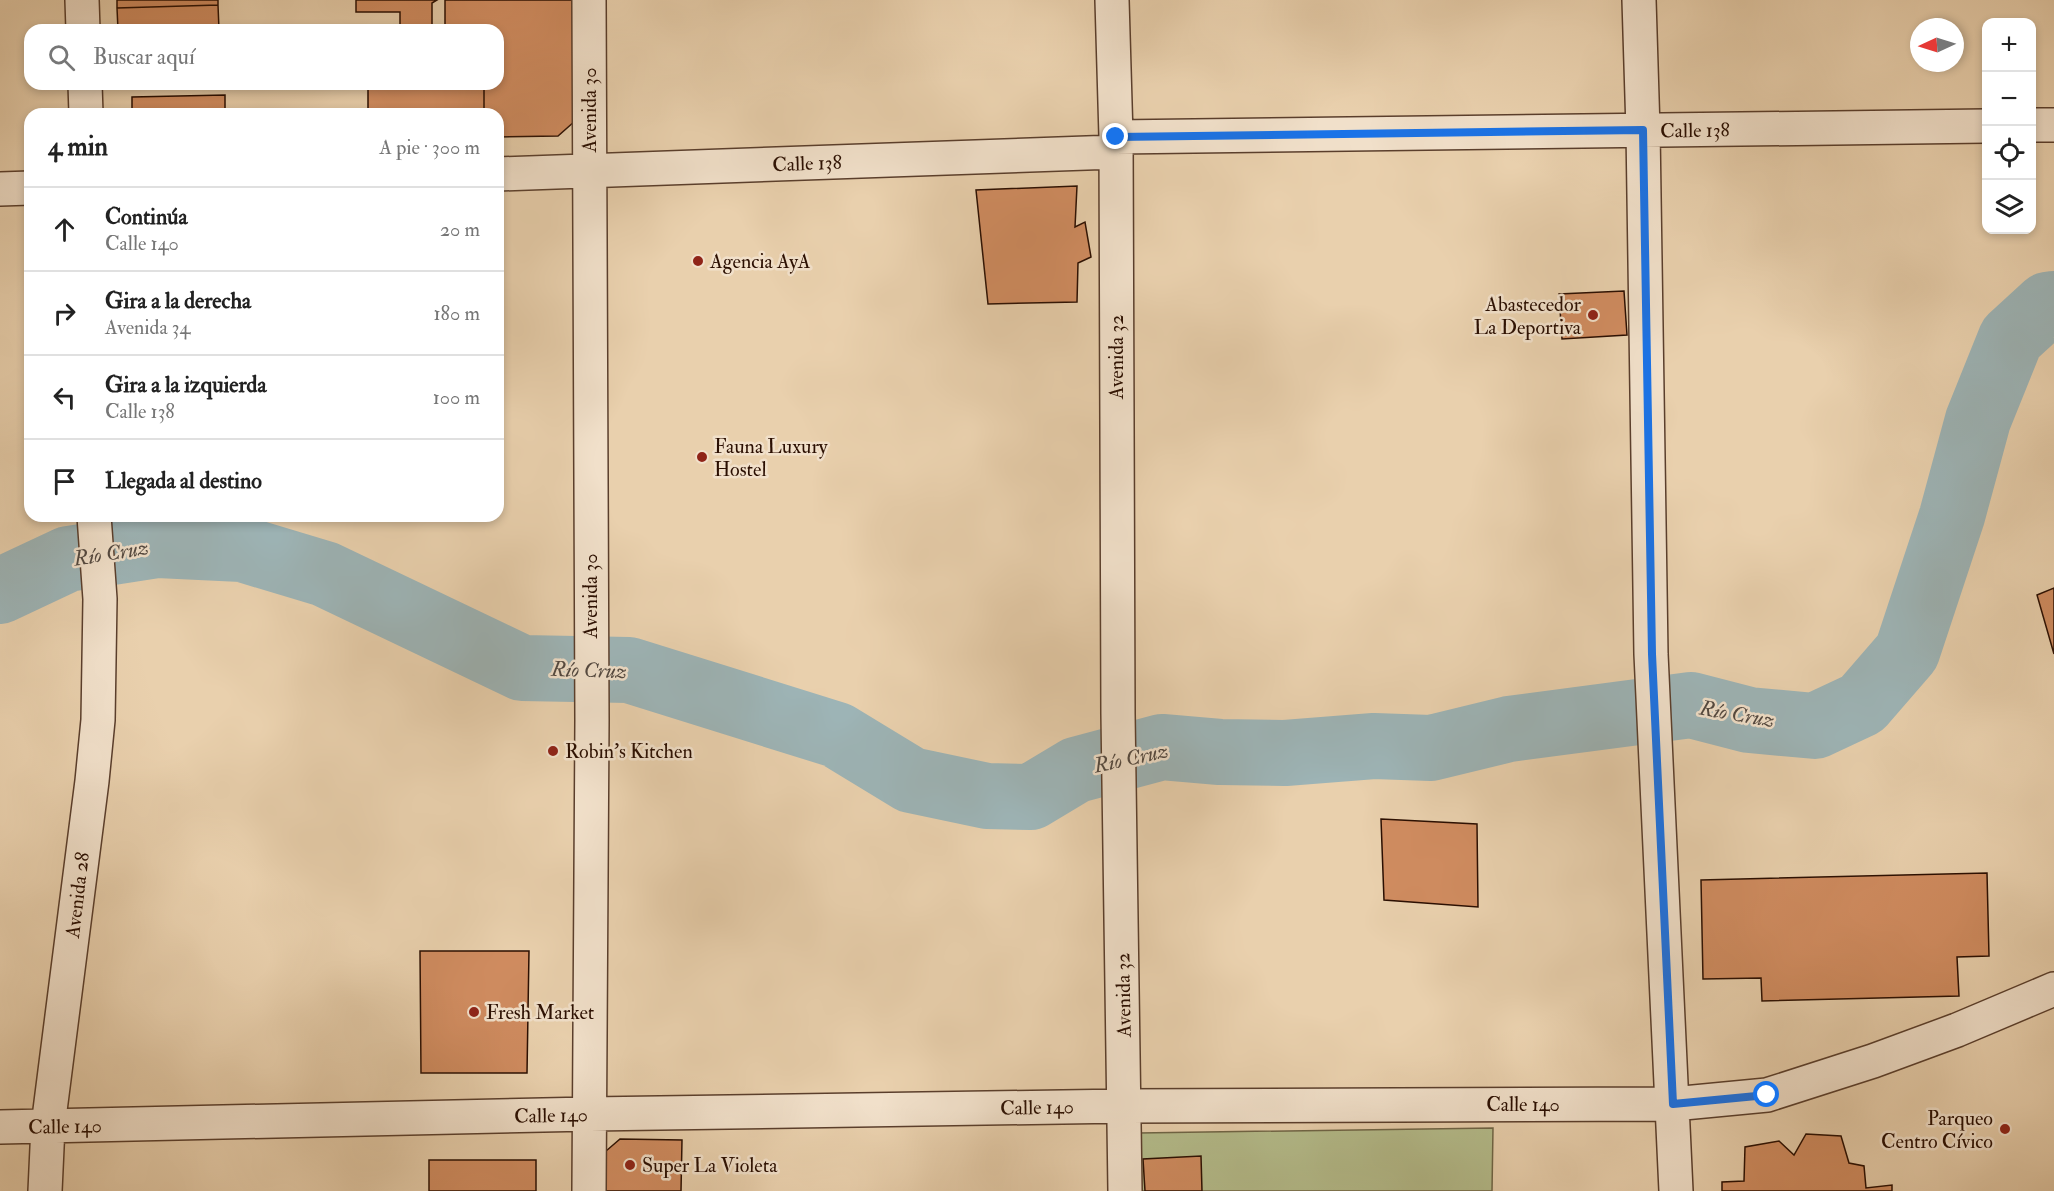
<!DOCTYPE html>
<html lang="es">
<meta charset="utf-8">
<style>
:root{--surface:#fff;--page:#f6f6f6;--text:#222;--muted:#767676;--line:#e0e0e0}
body{margin:0;font-family:"IM FELL Double Pica",serif;background:var(--page);color:var(--text)}
.controls{position:absolute;right:18px;top:18px;display:grid;overflow:hidden;border-radius:12px;box-shadow:0 3px 9px #0003}
.controls button{width:54px;height:54px;display:grid;place-items:center;padding:0;border:0;border-bottom:2px solid var(--line);background:var(--surface);color:var(--text);font:30px sans-serif}
.compass{position:absolute;left:1910px;top:18px;width:54px;height:54px;border-radius:50%;background:var(--surface);box-shadow:0 3px 9px #0003;rotate:266deg}
.stop{position:absolute;width:18px;height:18px;margin:-14px;border:4px solid #1a73e8;border-radius:50%;background:#fff}
.stop.end{background:#1a73e8;border-color:#fff;box-shadow:0 2px 6px #0008}
.list{margin:0;padding:0;list-style:none}
h2{display:flex;justify-content:space-between;align-items:center;height:78px;margin:0;padding:0 24px;font-size:26px}
h2 small{font-size:20px;font-weight:400;color:var(--muted)}
.list li{display:grid;grid-template-columns:39px 1fr auto;gap:18px;align-items:center;box-sizing:border-box;height:84px;padding:0 24px;border-top:2px solid var(--line)}
.list b{display:block;font-size:22px;white-space:nowrap}
.list p{margin:0;font-size:20px;white-space:nowrap;color:var(--muted)}
.list em{font-size:20px;font-style:normal;color:var(--muted)}
.icon{flex:none;width:33px;height:33px;fill:none;stroke:currentColor;stroke-width:2;stroke-linecap:round;stroke-linejoin:round}
.map{position:relative;flex:none;width:2054px;height:1191px;overflow:hidden}
.search{position:absolute;background:var(--surface);box-shadow:0 3px 9px #0003;left:24px;top:24px;width:480px;height:66px;display:flex;align-items:center;gap:15px;box-sizing:border-box;padding:0 21px;border-radius:18px;color:var(--muted);font-size:22px}
.panel{position:absolute;background:var(--surface);box-shadow:0 3px 9px #0003;left:24px;top:108px;width:480px;height:414px;border-radius:18px}
.map>svg:first-child{display:block}
.green{fill:#b4bc8b;stroke:#6f6546;stroke-width:1.5}
.lines{fill:none;stroke-linecap:round;stroke-linejoin:round}
.river{stroke:#9db4b6;stroke-width:66}
.building{fill:#d08c60;stroke:#2a0e01;stroke-width:1.5}
.minor-casing{stroke:#5a3e2c;stroke-width:36}
.minor{stroke:#f1e0ca;stroke-width:33}
.route{stroke:#1a73e8;stroke-width:8}
.poi-dot{fill:#8f2418;stroke:#f1e0ca;stroke-width:2}
.labels{text-anchor:middle;stroke-width:5;stroke-linejoin:round;paint-order:stroke}
.street-label{font-size:20px;fill:#2a0e01;stroke:#f1e0ca}
.poi-label{font-size:20px;fill:#2a0e01;stroke:#f1e0ca;text-anchor:start}
.water-label{font-size:21px;font-style:italic;fill:#524840;stroke:#f1e0ca}
</style>
<div class="map">
<svg width="2054" height="1191" viewBox="0 0 2054 1191">
<rect width="100%" height="100%" fill="#e9d0ad"/>
<filter id="stains"><feTurbulence type="fractalNoise" baseFrequency=".00333" numOctaves="4"/><feColorMatrix values="0 0 0 0 .2 0 0 0 0 .09 0 0 0 0 .02 0 0 0 .5 -.17"/></filter>
<radialGradient id="worn" r=".72"><stop offset=".6" stop-color="#630" stop-opacity="0"/><stop offset="1" stop-color="#630" stop-opacity=".3"/></radialGradient>
<!-- green -->
<path class="green" d="M1493,1128l-1,63h-352l-1,-58z"/>
<g class="lines">
<!-- river -->
<path class="river" d="M0,591l68,-32 90,-14 84,4 83,25 197,94 107,2 208,65 74,45 76,16 44,1 45,-27 86,-23 58,5 65,1 89,-7 57,2 78,-19 182,-24 58,15 66,6 47,-22 45,-52 45,-136 26,-96 33,-82 36,-33 7,-1"/>
</g>
<!-- building -->
<path class="building" d="M117,0h101v5l-101,3z
M356,0h81l-5,3v27h-32v-18h-44z
M445,0h128l2,121 -17,15 -60,1v-23h-14v-30h14v-54h-53z
M218,5l1,25h-101l-1,-22z
M368,84h116v30h-116z
M225,95v19h-93v-17z
M1077,186l-2,41 10,-5 6,35 -13,6 -1,39 -89,2 -12,-114z
M1624,291l3,44 -65,4 -3,-45z
M2054,588v66l-17,-59z
M1381,819l96,5 1,83 -94,-7z
M1987,873l2,83 -32,1 2,39 -197,5 -1,-23 -58,1 -2,-99z
M420,951h109l-2,122h-106z
M1806,1134l35,2 8,27 15,3 2,22 26,-3v6h-170v-9l22,-1 1,-34 34,-6 15,14z
M620,1139l62,1 -1,51h-77l2,-40z
M1201,1156l1,35h-57l-2,-32z
M429,1160h107v31h-107z"/>
<g class="lines">
<defs>
<path id="minor" d="M82,0l1,30
M1112,0l4,137 2,577 7,477
M1639,0l4,130 8,524 25,537
M85,84l1,30
M2032,125h22
M1116,137l870,-11
M498,174l617,-22
M0,189l30,-1
M0,1127l590,-13 535,-8 548,-2 94,-9 106,-34 84,-31 97,-41
M45,1191l3,-65 44,-345 6,-61 2,-121 -6,-83
M589,1191l3,-471 -3,-720"/>
</defs>
<!-- minor casing -->
<use href="#minor" class="minor-casing"/>
<!-- minor -->
<use href="#minor" class="minor"/>
</g>
<g class="lines">
<!-- route -->
<path class="route" d="M1116,137l527,-7 9,524 21,450 94,-9"/>
</g>
<!-- markers -->
<g class="poi-dot">
<circle cx="698" cy="261" r="6"/>
<circle cx="1593" cy="315" r="6"/>
<circle cx="702" cy="457" r="6"/>
<circle cx="553" cy="751" r="6"/>
<circle cx="474" cy="1012" r="6"/>
<circle cx="2005" cy="1129" r="6"/>
<circle cx="630" cy="1165" r="6"/>
</g>
<g class="labels">
<!-- street labels -->
<g class="street-label">
<text transform="translate(589 110) rotate(-90)" y="7">Avenida 30</text>
<text transform="translate(1695 130) rotate(-1)" y="7">Calle 138</text>
<text transform="translate(807 163) rotate(-2)" y="7">Calle 138</text>
<text transform="translate(1116 357) rotate(-90)" y="7">Avenida 32</text>
<text transform="translate(590 596) rotate(-90)" y="7">Avenida 30</text>
<text transform="translate(77 895) rotate(-83)" y="7">Avenida 28</text>
<text transform="translate(1123 995) rotate(-91)" y="7">Avenida 32</text>
<text x="1523" y="1111">Calle 140</text>
<text transform="translate(1037 1107) rotate(-1)" y="7">Calle 140</text>
<text transform="translate(551 1115) rotate(-1)" y="7">Calle 140</text>
<text transform="translate(65 1126) rotate(-1)" y="7">Calle 140</text>
</g>
<!-- poi labels -->
<g class="poi-label">
<text x="710" y="268">Agencia AyA</text>
<text x="1581" y="311" text-anchor="end">Abastecedor<tspan x="1581" dy="23">La Deportiva</tspan></text>
<text x="714" y="453">Fauna Luxury<tspan x="714" dy="23">Hostel</tspan></text>
<text x="565" y="758">Robin's Kitchen</text>
<text x="486" y="1019">Fresh Market</text>
<text x="1993" y="1125" text-anchor="end">Parqueo<tspan x="1993" dy="23">Centro Cívico</tspan></text>
<text x="642" y="1172">Super La Violeta</text>
</g>
<!-- water labels -->
<g class="water-label">
<text transform="translate(111 553) rotate(-9)" y="7">Río Cruz</text>
<text transform="translate(589 670) rotate(2)" y="7">Río Cruz</text>
<text transform="translate(1737 714) rotate(10)" y="7">Río Cruz</text>
<text transform="translate(1131 758) rotate(-12)" y="7">Río Cruz</text>
</g>
</g>
<rect width="100%" height="100%" filter="url(#stains)"/>
<rect width="100%" height="100%" fill="url(#worn)"/>
</svg>
<div class="controls">
<button>+</button>
<button>−</button>
<button><svg class="icon" aria-label="locate" viewBox="0 0 24 24"><circle cx="12" cy="12" r="6"/><path d="M12 2v4M12 18v4M2 12h4M18 12h4"/></svg></button>
<button><svg class="icon" aria-label="layers" viewBox="0 0 24 24"><path d="M12 4l9 5-9 5-9-5zM3 14l9 5 9-5"/></svg></button>
</div>
<svg class="compass" viewBox="-18 -18 36 36"><path d="M0-13l5 13h-10z" fill="#e53935"/><path d="M0 13l5-13h-10z" fill="#767676"/></svg>
<div class="stop" style="left:1767px;top:1095px"></div>
<div class="stop end" style="left:1116px;top:137px"></div>
<div class="search"><svg class="icon" aria-label="search" viewBox="0 0 24 24"><circle cx="10" cy="10" r="6"/><path d="M15 15l6 6"/></svg>Buscar aquí</div>
<section class="panel">
<h2>4 min<small>A pie · 300 m</small></h2>
<ul class="list">
<li><svg class="icon" aria-label="ahead" viewBox="0 0 24 24"><path d="M12 20V5M6 11l6-6 6 6"/></svg><div><b>Continúa</b><p>Calle 140</p></div><em>20 m</em></li>
<li><svg class="icon" aria-label="right" viewBox="0 0 24 24"><path d="M7 20v-9h11M14 6l5 5-5 5"/></svg><div><b>Gira a la derecha</b><p>Avenida 34</p></div><em>180 m</em></li>
<li><svg class="icon" aria-label="left" viewBox="0 0 24 24"><path d="M17 20v-9H6M10 6l-5 5 5 5"/></svg><div><b>Gira a la izquierda</b><p>Calle 138</p></div><em>100 m</em></li>
<li><svg class="icon" aria-label="arrive" viewBox="0 0 24 24"><path d="M6 21V4h12l-3 4 3 4H6"/></svg><div><b>Llegada al destino</b></div></li>
</ul>
</section>
</div>
